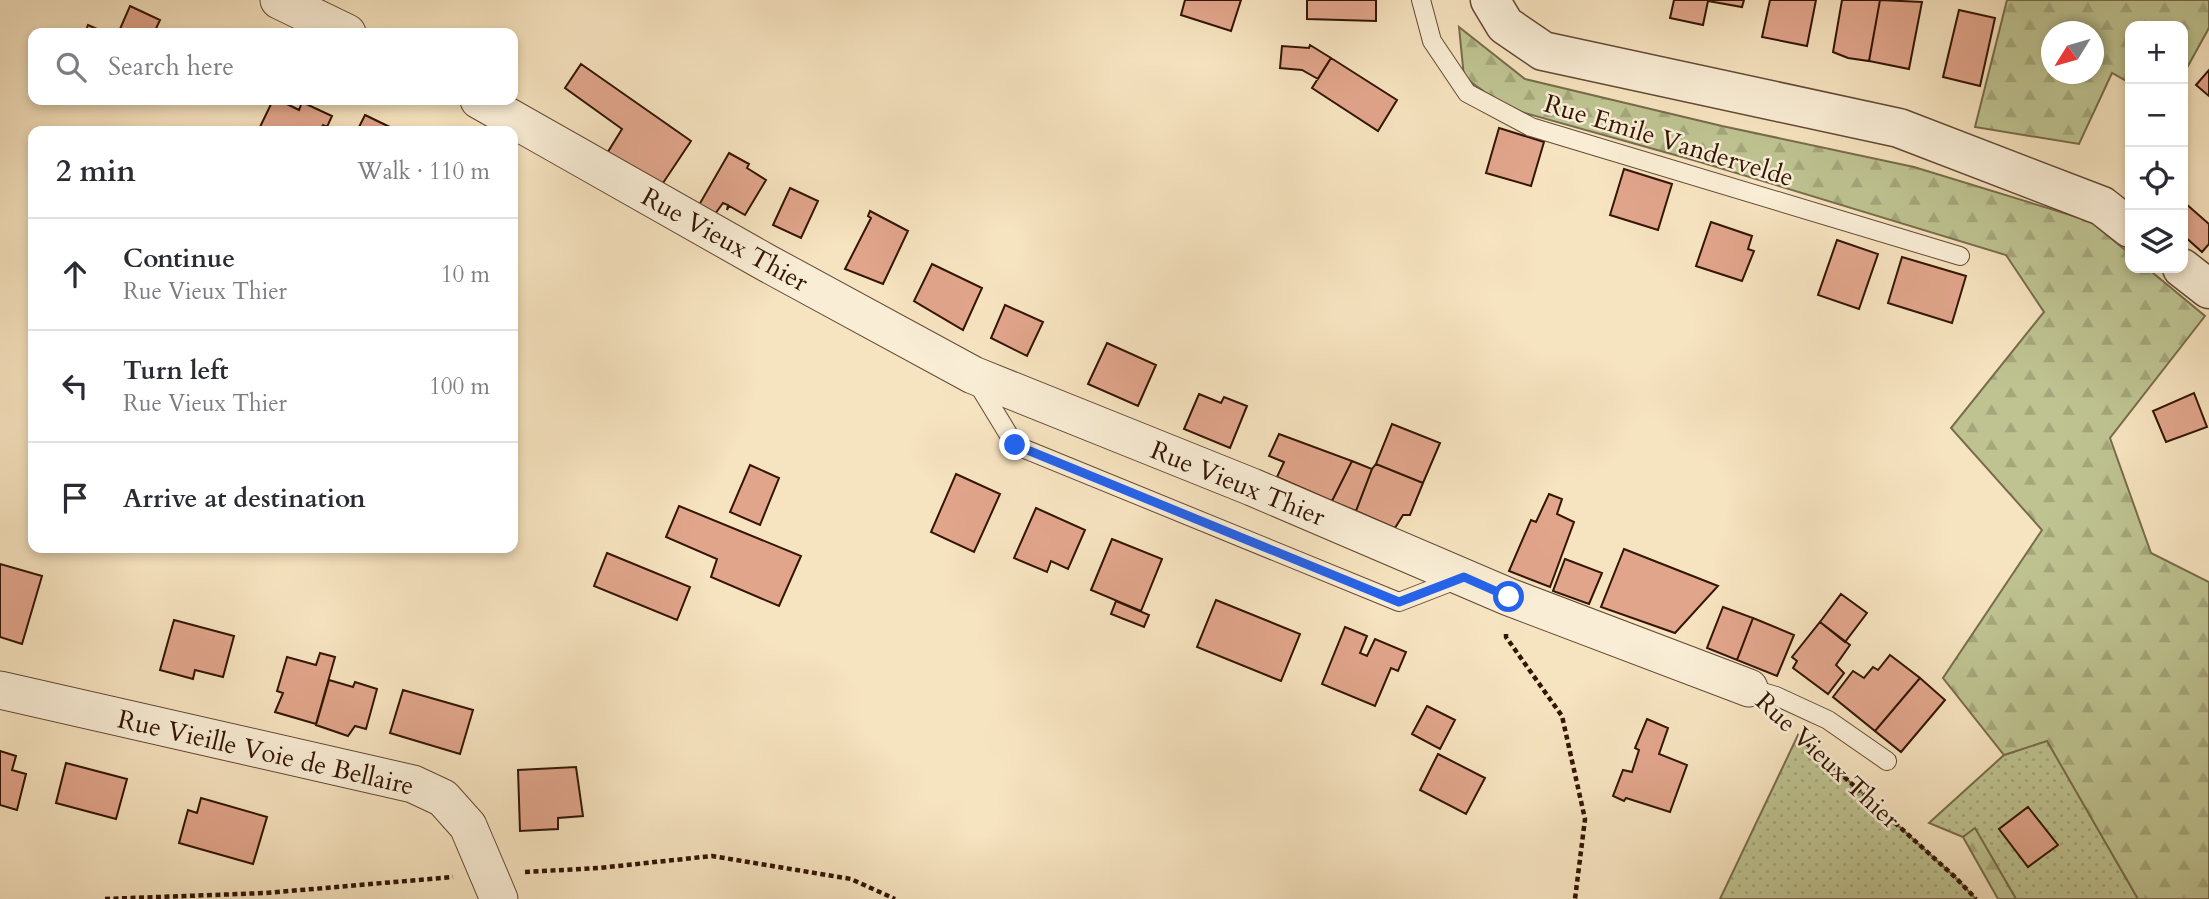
<!DOCTYPE html>
<meta charset="utf-8">
<style>
:root{--surface:#fff;--page:#f2f2f3;--text:#2b2b33;--muted:#7c7c81;--line:#e1e1e2}
body{margin:0;font-family:Cardo,serif;background:var(--page);color:var(--text)}
.controls{position:absolute;right:21px;top:21px;display:grid;overflow:hidden;border-radius:14px;box-shadow:0 4px 10px #0003}
.controls button{width:63px;height:63px;display:grid;place-items:center;padding:0;border:0;border-bottom:2px solid var(--line);background:var(--surface);color:var(--text);font:35px sans-serif}
.compass{position:absolute;left:2041px;top:21px;width:63px;height:63px;border-radius:50%;background:var(--surface);box-shadow:0 4px 10px #0003;rotate:233deg}
.stop{position:absolute;width:21px;height:21px;margin:-16px;border:5px solid #2563eb;border-radius:50%;background:#fff}
.stop.end{background:#2563eb;border-color:#fff;box-shadow:0 2px 7px #0008}
.list{margin:0;padding:0;list-style:none}
h2{display:flex;justify-content:space-between;align-items:center;height:91px;margin:0;padding:0 28px;font-size:30px}
h2 small{font-size:23px;font-weight:400;color:var(--muted)}
.list li{display:grid;grid-template-columns:46px 1fr auto;gap:21px;align-items:center;box-sizing:border-box;height:112px;padding:0 28px;border-top:2px solid var(--line)}
.list b{display:block;font-size:26px;white-space:nowrap}
.list p{margin:0;font-size:23px;white-space:nowrap;color:var(--muted)}
.list em{font-size:23px;font-style:normal;color:var(--muted)}
.icon{flex:none;width:38px;height:38px;fill:none;stroke:currentColor;stroke-width:2;stroke-linecap:round;stroke-linejoin:round}
.map{position:relative;flex:none;width:2209px;height:899px;overflow:hidden}
.search{position:absolute;background:var(--surface);box-shadow:0 4px 10px #0003;left:28px;top:28px;width:490px;height:77px;display:flex;align-items:center;gap:18px;box-sizing:border-box;padding:0 24px;border-radius:14px;color:var(--muted);font-size:26px}
.panel{position:absolute;background:var(--surface);box-shadow:0 4px 10px #0003;left:28px;top:126px;width:490px;height:427px;border-radius:14px}
.map>svg:first-child{display:block}
.grass{fill:url(#grass-dots);stroke:#786c4a;stroke-width:2}
.forest{fill:url(#forest-firs);stroke:#786c4a;stroke-width:2;fill-rule:evenodd}
.building{fill:#e1a58b;stroke:#331504;stroke-width:2}
.lines{fill:none;stroke-linecap:round;stroke-linejoin:round}
.service-casing{stroke:#644833;stroke-width:20}
.minor-casing{stroke:#644833;stroke-width:39}
.tertiary-casing{stroke:#644833;stroke-width:41}
.path{stroke:#331504;stroke-width:4.5;stroke-dasharray:5 3.5;stroke-linecap:butt}
.service{stroke:#f9edd5;stroke-width:18}
.minor{stroke:#f9edd5;stroke-width:37}
.tertiary{stroke:#f9edd5;stroke-width:38}
.route{stroke:#2563eb;stroke-width:9}
.labels{text-anchor:middle;stroke-width:5;stroke-linejoin:round;paint-order:stroke}
.street-label{font-size:26px;fill:#331504;stroke:#f9edd5}
</style>
<div class="map">
<svg width="2209" height="899" viewBox="0 0 2209 899">
<defs>
<pattern id="grass-dots" width="8" height="8" patternUnits="userSpaceOnUse" patternTransform="scale(1.75)"><rect width="8" height="8" fill="#bec391"/><path d="M2 2h.1M6 6h.1" fill="none" stroke="#a4a77b" stroke-width="1.8" stroke-linecap="round"/></pattern>
<pattern id="forest-firs" width="22" height="20" patternUnits="userSpaceOnUse" patternTransform="scale(1.75)"><rect width="22" height="20" fill="#bec391"/><path d="M5 1l3.5 6h-7zM16 11l3.5 6h-7z" fill="#a4a77b"/></pattern>
</defs>
<rect width="100%" height="100%" fill="#f6e3bf"/>
<filter id="stains"><feTurbulence type="fractalNoise" baseFrequency=".00286" numOctaves="4"/><feColorMatrix values="0 0 0 0 .2 0 0 0 0 .09 0 0 0 0 .02 0 0 0 .5 -.17"/></filter>
<radialGradient id="worn" r=".72"><stop offset=".6" stop-color="#630" stop-opacity="0"/><stop offset="1" stop-color="#630" stop-opacity=".3"/></radialGradient>
<!-- grass -->
<path class="grass" d="M1798,735l157,142 21,22h-256z
M2047,740l91,159h-122l-41,-70 -12,8 -34,-14 75,-68z"/>
<!-- forest -->
<path class="forest" d="M2007,0h202v28l-26,47v-49h-53v57l-18,-10 -33,71 -104,-17zM2052,32h42v42h-42z
M1459,27l66,52 197,47 192,41 176,54 40,33v14h17l58,48 -95,122 41,115 58,29v317h-71l-91,-158 -43,14 -61,-77 99,-148 -91,-102 93,-116 -38,-57 -306,-93 -193,-54 -43,-31z
M1975,828l41,71h-18l-35,-62z"/>
<!-- building -->
<path class="building" d="M1185,0h56l-10,31 -50,-16z
M1307,0h69v21l-69,-2z
M1674,0h70l-2,7 -34,-6 -5,24 -33,-7z
M1770,0h46l-9,46 -45,-9z
M1842,0h38l-11,61 -21,-3 -15,-6z
M1880,0l42,2 -13,67 -40,-8z
M130,6l30,14 -6,13h-24l-10,-4z
M1959,10l36,8 -15,68 -37,-9z
M88,25l18,8h-21z
M1310,45l21,13 -13,21 -16,-9 -22,-2 2,-22 27,2z
M1331,58l66,42 -19,31 -66,-43z
M581,64l110,77 -30,45 -55,-31 16,-26 -57,-41z
M2209,70v26l-13,-11z
M273,100h6l20,10 3,-8 30,14 -5,11 -4,-2 -3,6h-62z
M365,115l31,15v1h-39z
M1499,128l45,14 -13,44 -45,-13z
M729,153l20,11 -2,4 19,12 -21,35 -16,-9 -2,4 1,-5 -5,-2 -8,11 -16,-9z
M1624,169l48,15 -14,46 -48,-15z
M790,188l28,13 -17,37 -28,-13z
M2185,203l24,21v20l-7,8 -19,-17v-29z
M870,211l38,20 -25,53 -38,-15 26,-51 -3,-2z
M1711,222l41,14 -4,13 6,2 -12,30 -46,-15z
M1837,240l41,14 -19,55 -41,-14z
M1902,257l64,19 -14,47 -64,-20z
M932,264l50,24 -19,42 -49,-29z
M1005,305l38,17 -16,34 -36,-18z
M1107,343l49,22 -18,41 -50,-22z
M2194,393l13,34 -41,15 -13,-31z
M1199,394l22,9 3,-6 23,9 -17,42 -46,-19z
M1392,424l48,19 -17,40 -47,-19z
M1279,434l73,27 -20,40 -55,-24 7,-15 -15,-6z
M1352,461l20,8 -16,42 -24,-10z
M1376,464l47,19 -13,32h-7l-8,13 -39,-17 16,-42z
M750,465l29,13 -19,47 -30,-13z
M956,474l44,20 -26,58 -43,-20z
M1549,494l13,5 -5,15 17,8 -24,65 -41,-16 22,-51 5,2z
M679,506l122,50 -22,50 -68,-29 6,-18 -51,-22z
M1036,508l49,22 -17,39 -17,-8 -4,11 -33,-14z
M1112,539l50,20 -21,52 -50,-21z
M1624,549l94,37 -43,47 -74,-26z
M607,553l83,34 -13,33 -83,-34z
M1565,559l37,14 -13,31 -36,-13z
M0,564l42,12 -20,68 -22,-7z
M1841,594l26,19 -22,29 -25,-20z
M1216,600l84,34 -19,47 -84,-34z
M1116,601l33,14 -5,12 -33,-13z
M1723,607l30,11 -16,42 -30,-12z
M1753,618l41,17 -17,41 -40,-16z
M174,620l60,16 -11,41 -28,-7 -2,9 -33,-9z
M1820,622l30,23 -14,20 8,8 -16,21 -35,-26 4,-7 -5,-4z
M1345,627l22,9 -7,17 7,3 8,-17 31,13 -8,19 -7,-3 -16,38 -53,-22z
M320,653l15,4 -19,67 -41,-12 8,-19 -6,-2 10,-34 29,8z
M1890,655l30,23 -45,53 -42,-34 20,-26 11,7 9,-11 5,3z
M1920,678l25,22 -44,52 -26,-21z
M329,680l24,7 2,-5 22,7 -11,40 -11,-3 -7,10 -32,-11z
M403,690l70,20 -13,44 -70,-21z
M1427,706l28,14 -15,29 -28,-15z
M1647,719l21,9 -9,26 28,11 -17,47 -44,-14 -2,3 -11,-5 10,-26 9,2 7,-22 -4,-2z
M0,751l16,5 -4,14 14,4 -9,36 -17,-5z
M1438,754l47,24 -19,36 -46,-24z
M66,763l61,16 -11,40 -60,-16z
M576,767l7,49 -25,2v11l-38,2 -2,-61z
M201,798l66,19 -14,47 -74,-21 9,-33 9,3z
M2028,807l30,38 -30,22 -29,-38z"/>
<g class="lines">
<defs>
<path id="service" d="M1421,0l11,41 35,52 64,34 429,129
M976,381l39,64 384,157 62,-24
M1749,688l27,8 52,24 59,41"/>
<path id="minor" d="M279,0l68,33
M479,100l286,162 208,113 279,112 257,110 240,91
M0,690l413,94 30,14 25,28 31,73"/>
<path id="tertiary" d="M1490,0l15,25 38,26 356,77 203,78 28,22
M2182,268l27,21"/>
</defs>
<!-- service casing -->
<use href="#service" class="service-casing"/>
<!-- minor casing -->
<use href="#minor" class="minor-casing"/>
<!-- tertiary casing -->
<use href="#tertiary" class="tertiary-casing"/>
<!-- path -->
<path class="path" d="M1506,634v3l56,79 23,103 -10,80
M1800,737l155,140 21,22
M525,872l74,-4 113,-12 139,23 44,20
M105,899l161,-6 187,-16"/>
<!-- service -->
<use href="#service" class="service"/>
<!-- minor -->
<use href="#minor" class="minor"/>
<!-- tertiary -->
<use href="#tertiary" class="tertiary"/>
</g>
<g class="lines">
<!-- route -->
<path class="route" d="M1015,445l384,157 65,-25 45,20"/>
</g>
<g class="labels">
<!-- street labels -->
<g class="street-label">
<text transform="translate(1669 140) rotate(17)" y="9">Rue Emile Vandervelde</text>
<text transform="translate(725 239) rotate(29)" y="9">Rue Vieux Thier</text>
<text transform="translate(1238 483) rotate(22)" y="9">Rue Vieux Thier</text>
<text transform="translate(266 752) rotate(13)" y="9">Rue Vieille Voie de Bellaire</text>
<text transform="translate(1828 760) rotate(43)" y="9">Rue Vieux Thier</text>
</g>
</g>
<rect width="100%" height="100%" filter="url(#stains)"/>
<rect width="100%" height="100%" fill="url(#worn)"/>
</svg>
<div class="controls">
<button>+</button>
<button>−</button>
<button><svg class="icon" aria-label="locate" viewBox="0 0 24 24"><circle cx="12" cy="12" r="6"/><path d="M12 2v4M12 18v4M2 12h4M18 12h4"/></svg></button>
<button><svg class="icon" aria-label="layers" viewBox="0 0 24 24"><path d="M12 4l9 5-9 5-9-5zM3 14l9 5 9-5"/></svg></button>
</div>
<svg class="compass" viewBox="-18 -18 36 36"><path d="M0-13l5 13h-10z" fill="#e53935"/><path d="M0 13l5-13h-10z" fill="#7c7c81"/></svg>
<div class="stop" style="left:1509px;top:597px"></div>
<div class="stop end" style="left:1015px;top:445px"></div>
<div class="search"><svg class="icon" aria-label="search" viewBox="0 0 24 24"><circle cx="10" cy="10" r="6"/><path d="M15 15l6 6"/></svg>Search here</div>
<section class="panel">
<h2>2 min<small>Walk · 110 m</small></h2>
<ul class="list">
<li><svg class="icon" aria-label="ahead" viewBox="0 0 24 24"><path d="M12 20V5M6 11l6-6 6 6"/></svg><div><b>Continue</b><p>Rue Vieux Thier</p></div><em>10 m</em></li>
<li><svg class="icon" aria-label="left" viewBox="0 0 24 24"><path d="M17 20v-9H6M10 6l-5 5 5 5"/></svg><div><b>Turn left</b><p>Rue Vieux Thier</p></div><em>100 m</em></li>
<li><svg class="icon" aria-label="arrive" viewBox="0 0 24 24"><path d="M6 21V4h12l-3 4 3 4H6"/></svg><div><b>Arrive at destination</b></div></li>
</ul>
</section>
</div>
